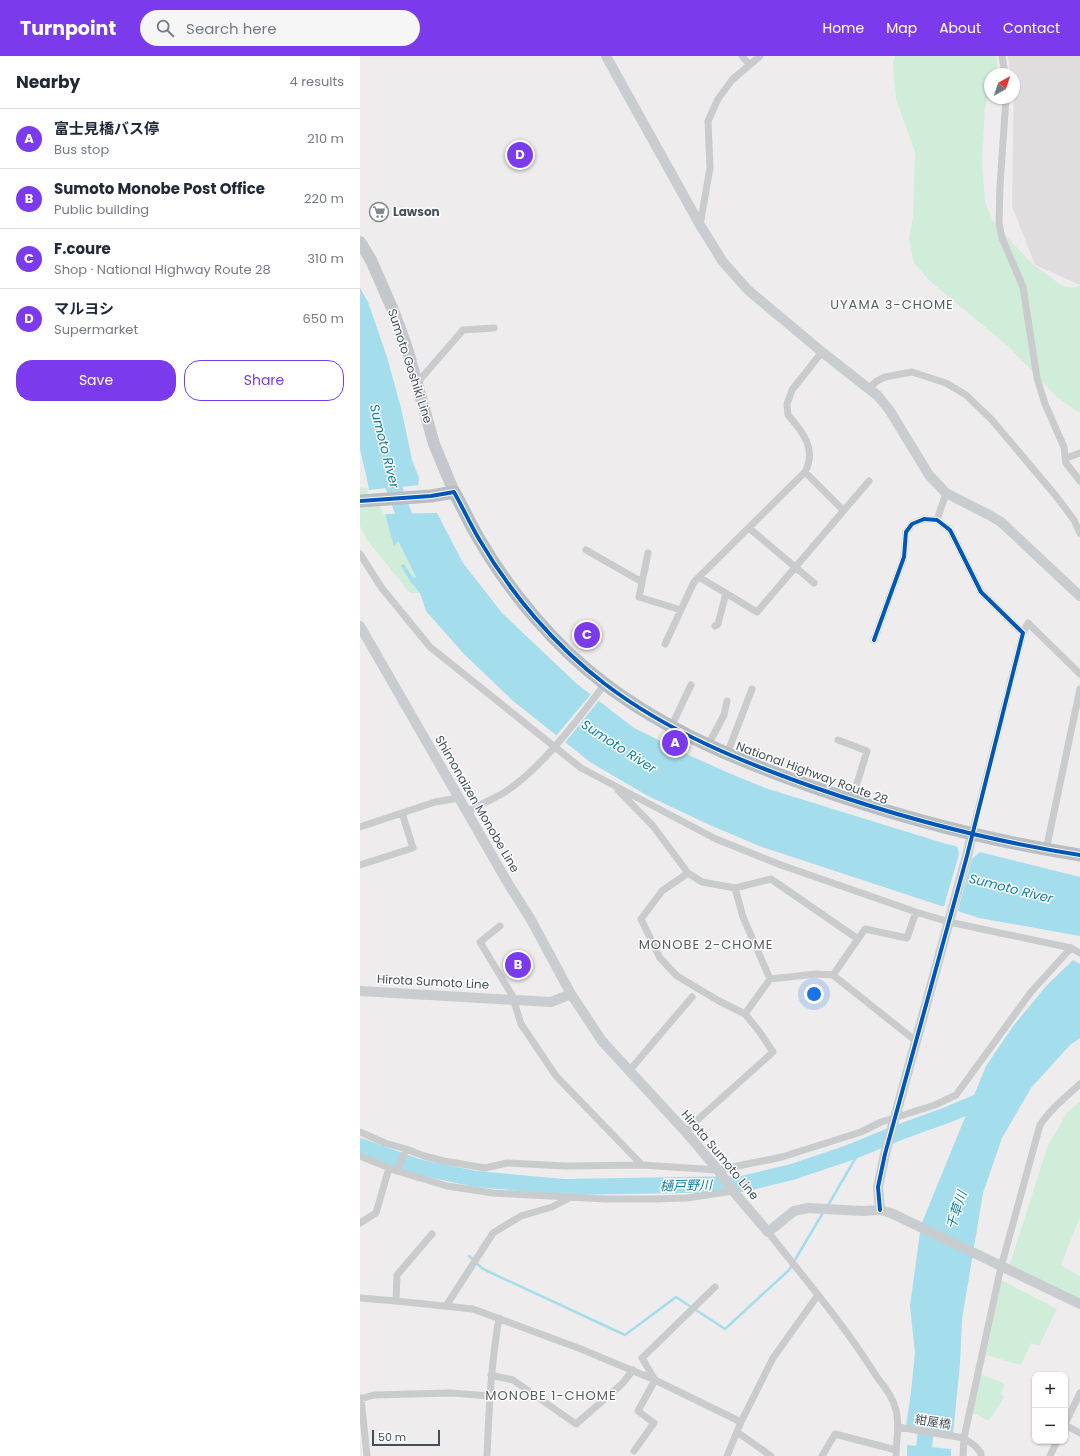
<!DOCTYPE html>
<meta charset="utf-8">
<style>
:root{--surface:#fff;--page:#f6f6f7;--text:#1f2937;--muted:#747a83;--line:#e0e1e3;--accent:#7c3aed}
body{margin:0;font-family:Poppins,"Noto Sans JP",sans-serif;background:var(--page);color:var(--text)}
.controls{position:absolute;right:12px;bottom:12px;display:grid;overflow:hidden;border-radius:8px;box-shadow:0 1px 3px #0004}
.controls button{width:36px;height:36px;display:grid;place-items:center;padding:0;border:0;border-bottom:1px solid var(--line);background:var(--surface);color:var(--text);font:20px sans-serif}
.compass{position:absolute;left:624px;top:12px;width:36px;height:36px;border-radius:50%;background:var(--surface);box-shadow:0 1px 3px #0004;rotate:40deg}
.scale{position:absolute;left:12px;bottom:10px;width:68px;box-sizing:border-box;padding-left:4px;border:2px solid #444f59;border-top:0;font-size:11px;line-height:14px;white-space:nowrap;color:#444f59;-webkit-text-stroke:3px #fff;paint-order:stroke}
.you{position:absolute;left:454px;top:938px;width:14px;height:14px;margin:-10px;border:3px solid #fff;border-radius:50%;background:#1a73e8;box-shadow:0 0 0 6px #1a73e833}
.badge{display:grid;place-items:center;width:26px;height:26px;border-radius:50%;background:var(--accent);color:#fff;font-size:13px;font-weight:700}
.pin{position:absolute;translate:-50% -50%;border:2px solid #fff;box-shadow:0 1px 4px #0006}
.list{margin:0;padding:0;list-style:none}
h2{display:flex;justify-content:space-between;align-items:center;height:52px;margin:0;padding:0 16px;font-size:17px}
h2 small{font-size:13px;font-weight:400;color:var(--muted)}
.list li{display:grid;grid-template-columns:26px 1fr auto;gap:12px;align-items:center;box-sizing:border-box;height:60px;padding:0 16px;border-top:1px solid var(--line)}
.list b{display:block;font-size:15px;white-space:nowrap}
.list p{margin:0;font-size:13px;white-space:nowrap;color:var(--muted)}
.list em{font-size:13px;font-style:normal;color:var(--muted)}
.actions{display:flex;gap:8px;padding:12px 16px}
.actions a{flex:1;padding:9px 0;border:1px solid var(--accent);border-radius:16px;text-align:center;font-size:14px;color:var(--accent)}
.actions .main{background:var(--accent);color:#fff}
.icon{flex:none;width:22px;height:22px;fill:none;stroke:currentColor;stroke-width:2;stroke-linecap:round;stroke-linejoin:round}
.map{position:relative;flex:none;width:720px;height:1400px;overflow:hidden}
header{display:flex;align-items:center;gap:24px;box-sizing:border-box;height:56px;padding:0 20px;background:var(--accent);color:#fff}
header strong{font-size:19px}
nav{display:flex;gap:22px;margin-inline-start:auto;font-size:14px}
.search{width:280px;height:36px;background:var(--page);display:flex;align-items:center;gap:10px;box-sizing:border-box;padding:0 14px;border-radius:22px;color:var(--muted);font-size:15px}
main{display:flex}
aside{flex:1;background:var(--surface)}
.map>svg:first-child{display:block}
.education{fill:#e0ddde}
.green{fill:#d0edda}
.water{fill:#a4ddec}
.pier{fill:#eeecec}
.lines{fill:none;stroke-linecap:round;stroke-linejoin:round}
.stream{stroke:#a4ddec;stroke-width:2.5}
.river{stroke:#a4ddec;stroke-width:16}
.street{stroke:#c9cbcd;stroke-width:7}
.secondary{stroke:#c9cdcf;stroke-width:10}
.primary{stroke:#c4c7cb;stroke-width:12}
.highway{stroke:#b9bec3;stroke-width:13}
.cycleway-casing{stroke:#fff;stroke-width:6}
.cycleway{stroke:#0057b8;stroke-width:4}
.labels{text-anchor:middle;stroke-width:3;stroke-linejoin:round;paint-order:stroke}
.poi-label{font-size:12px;font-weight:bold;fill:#444f59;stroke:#fff;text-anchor:start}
.street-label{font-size:12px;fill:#444f59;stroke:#fff}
.neighbourhood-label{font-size:13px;letter-spacing:1px;fill:#585c61;stroke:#fff}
.water-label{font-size:13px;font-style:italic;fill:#0b809e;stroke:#fff}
</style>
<header>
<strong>Turnpoint</strong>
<div class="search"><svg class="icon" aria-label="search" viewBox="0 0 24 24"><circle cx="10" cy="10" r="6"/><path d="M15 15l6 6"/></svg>Search here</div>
<nav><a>Home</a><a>Map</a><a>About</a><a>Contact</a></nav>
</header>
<main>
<aside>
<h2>Nearby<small>4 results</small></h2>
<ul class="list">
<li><span class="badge">A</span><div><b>富士見橋バス停</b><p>Bus stop</p></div><em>210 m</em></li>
<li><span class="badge">B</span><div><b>Sumoto Monobe Post Office</b><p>Public building</p></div><em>220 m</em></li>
<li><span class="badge">C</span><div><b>F.coure</b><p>Shop · National Highway Route 28</p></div><em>310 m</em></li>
<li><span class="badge">D</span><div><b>マルヨシ</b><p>Supermarket</p></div><em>650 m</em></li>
</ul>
<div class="actions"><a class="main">Save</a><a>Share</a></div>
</aside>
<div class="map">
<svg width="720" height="1400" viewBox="0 0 720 1400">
<rect width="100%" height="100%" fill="#eeecec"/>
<!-- education -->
<path class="education" d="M648,0h72v229l-45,-20 -23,-59 2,-132h-4z"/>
<!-- green -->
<path class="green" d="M535,0h101l1,10 -2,8h-5v17l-5,17 -3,50 3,44 8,19 37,41 31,23 10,3 9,-2v127l-23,-16 -48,-50 -77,-64 -18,-20 -5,-25 4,-22 2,-64 -19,-53 -3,-37z
M0,431l11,2 45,88 -3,1 -12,-12 9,15 10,12h-10l-43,-53 -7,-14z
M720,1046v115l-19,48 19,11v29l-72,-35 40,-125 20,-34z
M643,1225l54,28 -18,37 -8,-3 -10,22 -35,-10 15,-73z
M621,1318l24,10 -4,10 3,3 -15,24 -16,-8z"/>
<!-- water -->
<path class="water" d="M0,232l8,14 19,55 14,51 11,52 7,18 -2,16 -46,3 -11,-48z
M77,457l26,50 39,50 75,71 57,44 59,29 38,17 34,14 178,55 137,34v59l-101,-18 -22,-7 -195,-64 -50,-21 -64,-30 -58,-34 -78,-62 -48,-46 -38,-43 -6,-18 -10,-12 -9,-15 3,-2 9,14 3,-1 -18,-36 -4,5 -9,-32z
M713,904l7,4v74l-10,7 -39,43 -29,50 -19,55 -21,126 -2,45 -7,70 -47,-7 5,-35 4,-39 -5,-47 11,-81 65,-159 28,-41 33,-40z
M547,1389l44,4v7h-44z"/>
<!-- pier -->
<path class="pier" d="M60,429l-1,9 -50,4 -2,-8z
M232,637l8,6 -36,45 -9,-7z
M595,788l26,7 -9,8 -14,51 4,4 -1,1 -23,-8 6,-1 15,-52 -1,-6z"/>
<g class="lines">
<!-- stream -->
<path class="stream" d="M467,1151l35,-60
M109,1200l14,13 142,66 51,-38 49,32 64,-59 35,-59"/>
<!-- river -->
<path class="river" d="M33,429l18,49
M0,1090l58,21 58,12 88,8 178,-3 50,-12 59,-20 49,-20 47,-17 43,-18
M563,1400l5,-42"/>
<!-- street -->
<path class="street" d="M382,0l7,8
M642,0l3,18
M646,42l-6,88 -1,37 3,15 21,49 14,91 8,26 19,43 2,16 14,18
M340,169l10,-57 -2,-47 10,-22 14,-19 28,-24
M462,296l-30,38 -5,14 1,11c15,17 29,34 17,57l-106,105 58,35 112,-131
M57,327l46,-53 31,-2
M509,332l8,-7 8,-4 27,-5 34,11 20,12 26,25 64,76 18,24 6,13
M706,402l14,-5
M445,416l38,38
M577,464l9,-27
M389,472l65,55
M226,494l56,32
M288,497l-9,44 42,13
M0,498l21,33 49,60 151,121 135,71 65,26 135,47 33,10 122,26 9,5
M355,570l3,-2 8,-31
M663,577l5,-10 52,51
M514,584l30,-83 2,-25 6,-8 12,-5 13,1 13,10 31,62 42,41 -51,201
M305,588l29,-62 5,-5
M311,671l20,-42
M478,684l29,11 -15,49
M348,689l16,-30 3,-14
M367,698l25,-65
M258,734l35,36 35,47 14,9 33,6 36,-9 87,60
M107,756c12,-7 26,-13 38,-20 39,-26 71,-71 100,-108
M0,771l75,-25 24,-4
M686,794l34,-161
M0,809l53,-17 -11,-35
M375,832l8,29 27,62
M140,870l-20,16 32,53 9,29 35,52 86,89
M473,919l32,-46 42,9 9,-26
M385,958l25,-35 46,-5 17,1 84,67
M269,1015l63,-74
M325,1075l88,-79 -14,-21 -14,-17 -26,-13 -42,-25 -17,-18 -19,-39 21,-28 26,-18
M0,1076l25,11 21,6 18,7 20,5 41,7 22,-5 58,3 77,-1 76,5 64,-13 79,-25 20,-10 54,-17 21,-10 75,-103 40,-44
M0,1100l37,15 50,15 46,7 112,6h49l33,-1 46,-7
M37,1115l9,-22
M0,1167l16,-10 13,-45
M408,1176c36,46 74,90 105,139 9,14 19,23 23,39 4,16 0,30 0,46
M0,1242l36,3 77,8 108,40 74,31 86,42
M36,1245l1,-26 35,-41
M86,1250l47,-73 28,-17 31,-9 19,-10
M131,1319l22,5 63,44 46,-40 11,-14
M1,1342l6,58
M0,1343l14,-4 77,-2 39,3
M705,1368l15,-31
M705,1369l15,8
M538,1371l66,11 11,8 6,7v3
M377,1376l34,24
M274,1395l20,-28 -16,-12 17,-31 -13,-22 73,-71
M127,1400c2,-47 4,-92 12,-138
M367,1400l14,-34 32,-64 45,-63
M462,1400l13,-22 61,16
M603,1400l1,-18 37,-171 39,-142c11,-17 26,-28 40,-41
M690,1400l7,-15"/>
<!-- secondary -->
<path class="secondary" d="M246,0l94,169 23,37 25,28 74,62 56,44 12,15 39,64 17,18 43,22 12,7 79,74
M0,570l149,259 21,33 41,76 31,47 83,90 33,39 15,21 35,41 26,-21 14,-3 54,3 18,-1 11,3 189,91
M0,935l191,11 20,-8
M520,1154l-2,-23 7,-33 82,-298 5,-22"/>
<!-- primary -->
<path class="primary" d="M0,186l11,18 24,55 12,33 27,96 20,48"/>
<!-- highway -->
<path class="highway" d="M0,445l71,-5 23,-4c9,16 16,32 25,47 32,55 76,107 126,145 63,48 137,78 211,104 86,30 174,53 264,67"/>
<defs>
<path id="cycleway" d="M0,445l71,-5 23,-4c9,16 16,32 25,47 32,55 76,107 126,145 63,48 137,78 211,104 86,30 174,53 264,67
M514,584l30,-83 2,-25 6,-8 12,-5 13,1 13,10 31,62 42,41 -56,223 -82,298 -7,33 2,23"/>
</defs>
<!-- cycleway casing -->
<use href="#cycleway" class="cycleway-casing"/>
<!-- cycleway -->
<use href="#cycleway" class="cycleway"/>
</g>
<!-- icons -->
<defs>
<symbol id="supermarket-ring" viewBox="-11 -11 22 22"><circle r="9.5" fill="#fff" stroke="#80868c" stroke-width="1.5"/><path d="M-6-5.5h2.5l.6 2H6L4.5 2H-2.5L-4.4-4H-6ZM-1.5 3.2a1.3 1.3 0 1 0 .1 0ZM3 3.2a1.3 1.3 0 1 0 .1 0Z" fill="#80868c"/></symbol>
</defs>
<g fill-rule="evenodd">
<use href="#supermarket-ring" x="8" y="145" width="22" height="22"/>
</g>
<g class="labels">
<!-- poi labels -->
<g class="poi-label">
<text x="33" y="160">Lawson</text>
</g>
<!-- street labels -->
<g class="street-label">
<text transform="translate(50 310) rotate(72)" y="4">Sumoto Goshiki Line</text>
<text transform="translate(452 717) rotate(20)" y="4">National Highway Route 28</text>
<text transform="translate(117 748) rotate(60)" y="4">Shimonaizen Monobe Line</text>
<text transform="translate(73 926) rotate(3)" y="4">Hirota Sumoto Line</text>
<text transform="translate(360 1099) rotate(50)" y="4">Hirota Sumoto Line</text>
<text transform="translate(573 1366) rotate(9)" y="4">紺屋橋</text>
</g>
<!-- neighbourhood labels -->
<g class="neighbourhood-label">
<text x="532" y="253">UYAMA 3-CHOME</text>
<text x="346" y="893">MONOBE 2-CHOME</text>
<text x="191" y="1344">MONOBE 1-CHOME</text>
</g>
<!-- water labels -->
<g class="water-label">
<text transform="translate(25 390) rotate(76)" y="5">Sumoto River</text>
<text transform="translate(259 690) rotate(33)" y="5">Sumoto River</text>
<text transform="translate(651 832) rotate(14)" y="5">Sumoto River</text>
<text transform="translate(326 1129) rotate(-1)" y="5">樋戸野川</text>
<text transform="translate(596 1154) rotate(-72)" y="5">千草川</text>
</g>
</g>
</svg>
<div class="controls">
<button>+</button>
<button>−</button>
</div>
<svg class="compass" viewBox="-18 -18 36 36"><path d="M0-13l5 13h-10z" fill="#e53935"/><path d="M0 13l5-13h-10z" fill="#747a83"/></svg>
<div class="scale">50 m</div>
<div class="you"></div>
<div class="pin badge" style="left:315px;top:687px">A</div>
<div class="pin badge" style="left:158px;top:909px">B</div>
<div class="pin badge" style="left:227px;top:579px">C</div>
<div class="pin badge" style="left:160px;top:99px">D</div>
</div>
</main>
